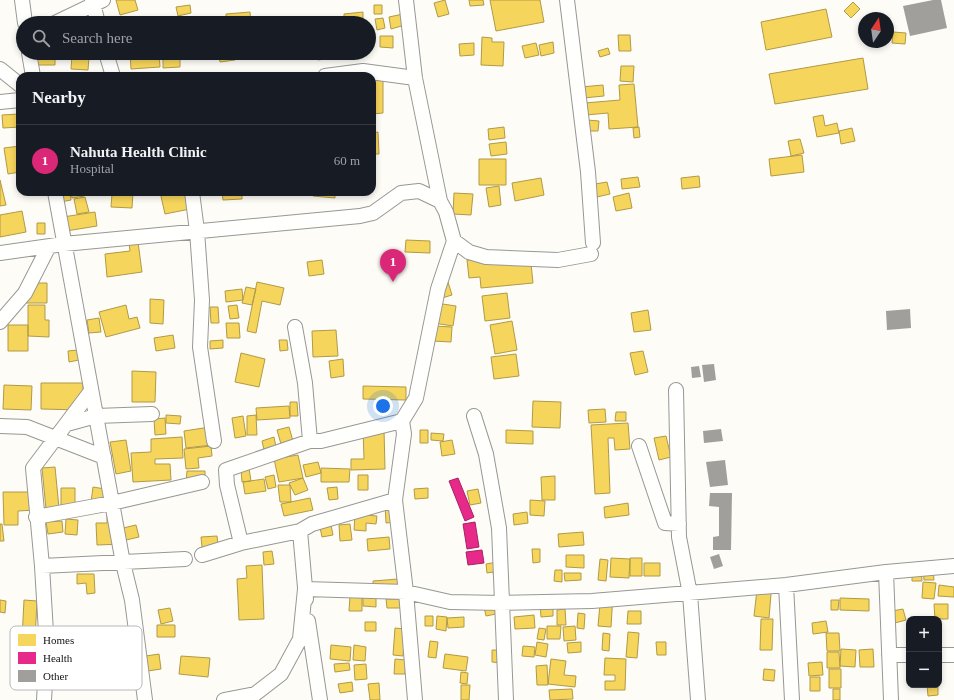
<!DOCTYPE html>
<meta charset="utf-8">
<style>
:root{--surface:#171b24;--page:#242831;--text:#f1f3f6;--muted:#9ea1a6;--line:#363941;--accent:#db2777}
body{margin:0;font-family:Georgia,serif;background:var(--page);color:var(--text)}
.controls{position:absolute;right:12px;bottom:12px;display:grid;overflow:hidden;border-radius:8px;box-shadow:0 2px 6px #0003}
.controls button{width:36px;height:36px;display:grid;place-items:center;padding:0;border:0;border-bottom:1px solid var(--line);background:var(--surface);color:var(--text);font:20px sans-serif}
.compass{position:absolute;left:858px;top:12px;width:36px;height:36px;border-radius:50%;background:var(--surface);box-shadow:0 2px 6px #0003;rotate:13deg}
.you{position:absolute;left:383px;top:406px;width:14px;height:14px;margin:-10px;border:3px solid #fff;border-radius:50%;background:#1a73e8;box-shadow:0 0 0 6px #1a73e833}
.badge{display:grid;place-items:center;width:26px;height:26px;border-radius:50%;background:var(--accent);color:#fff;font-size:13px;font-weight:700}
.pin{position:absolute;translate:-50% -33px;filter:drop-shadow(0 1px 2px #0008)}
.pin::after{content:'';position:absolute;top:21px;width:14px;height:12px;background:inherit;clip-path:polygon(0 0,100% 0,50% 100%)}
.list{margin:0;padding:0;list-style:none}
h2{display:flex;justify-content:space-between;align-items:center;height:52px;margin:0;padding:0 16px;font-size:17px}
h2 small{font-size:13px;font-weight:400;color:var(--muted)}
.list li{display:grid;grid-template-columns:26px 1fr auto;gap:12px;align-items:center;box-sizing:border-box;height:72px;padding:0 16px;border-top:1px solid var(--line)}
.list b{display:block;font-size:15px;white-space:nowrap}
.list p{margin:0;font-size:13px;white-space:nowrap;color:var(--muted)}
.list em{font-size:13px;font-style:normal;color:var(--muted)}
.icon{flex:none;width:22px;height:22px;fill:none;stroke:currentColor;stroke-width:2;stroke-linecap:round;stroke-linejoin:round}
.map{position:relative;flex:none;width:954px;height:700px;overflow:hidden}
.search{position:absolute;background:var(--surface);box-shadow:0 2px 6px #0003;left:16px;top:16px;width:360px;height:44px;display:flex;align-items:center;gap:10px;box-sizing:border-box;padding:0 14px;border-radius:22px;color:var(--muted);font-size:15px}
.panel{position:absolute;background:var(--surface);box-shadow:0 2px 6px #0003;left:16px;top:72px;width:360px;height:124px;border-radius:12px}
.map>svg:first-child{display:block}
.homes{fill:#f6d55c;stroke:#b19a46}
.health{fill:#e7298a;stroke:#a72266}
.building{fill:#a19f9c}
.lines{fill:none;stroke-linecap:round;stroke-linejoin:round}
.minor-casing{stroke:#979795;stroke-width:16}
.minor{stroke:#fffffe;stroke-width:14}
.key{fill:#fff;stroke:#b8b8b8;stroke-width:1}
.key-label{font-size:11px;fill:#111}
</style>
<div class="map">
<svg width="954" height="700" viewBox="0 0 954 700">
<rect width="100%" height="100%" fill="#fdfcf7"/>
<!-- homes -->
<path class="homes" d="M116,0h19l3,10 -18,5z
M445,0l4,14 -11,3 -4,-14z
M469,0h14l1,5 -14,1z
M490,0h50l4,22 -48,9z
M853,2l7,7 -9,9 -7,-7z
M190,5l1,8 -13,3 -2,-9z
M374,5h8v9h-8z
M826,9l6,28 -66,13 -5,-28z
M250,12l1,11h-25v-9z
M363,12v11h-19v-9z
M403,14l2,11 -14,4 -2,-12z
M383,18l2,10 -8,2 -2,-11z
M893,32l13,1 -1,11 -13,-1z
M618,35h12l1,16h-12z
M380,36h13v12l-13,-1z
M482,37l10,1v4h12l-1,24 -22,-1z
M553,42l1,11 -13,3 -2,-11z
M474,43v12l-14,1 -1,-12z
M536,43l3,12 -14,3 -3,-12z
M608,48l2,6 -10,3 -2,-6z
M36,53h19v12h-19z
M130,53h29l1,14 -29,2z
M218,53h16l1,7 -15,2z
M317,53h21v4l-20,3z
M72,55l17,2 -1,13 -17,-1z
M163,55h17v12l-17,1z
M863,58l5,31 -93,15 -6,-30z
M621,66h13l-1,16 -13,-1z
M372,80h11v33l-11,1z
M634,84l4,43 -29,2 -1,-16 -22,2 -1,-12 35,-3 -1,-15z
M603,85l1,11 -21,2 -2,-11z
M19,114l1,13 -17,1 -1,-13z
M823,115l2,11 12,-3 2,10 -22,4 -4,-20z
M587,120l12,1 -1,10h-12z
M504,127l1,11 -16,2 -1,-11z
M639,127l1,10 -6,1 -1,-10z
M852,128l3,13 -14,3 -2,-13z
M378,132l1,22h-7v-21z
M800,139l4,14 -13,3 -3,-15z
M506,142l1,12 -16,2 -2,-12z
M20,146v26l-12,2 -4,-26z
M802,155l2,17 -33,4 -2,-17z
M479,159h27v26h-27z
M699,176l1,11 -18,2 -1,-11z
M638,177l2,10 -18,2 -1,-10z
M541,178l3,17 -29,6 -3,-18z
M0,180l6,25 -6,1z
M607,182l3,12 -13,3 -2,-13z
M499,186l2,19 -12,2 -3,-19z
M59,192h11l1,8 -10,2z
M71,192h12l1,4 -12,2z
M117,192h16l-1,16 -21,-1 1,-13h5z
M160,192h27l3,17 -25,5z
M222,192h20v7l-19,1z
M313,192h22v6l-22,-2z
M454,193l19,1 -2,21 -18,-1z
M629,193l3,15 -16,3 -3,-14z
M85,197l4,15 -12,2 -3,-15z
M22,211l4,21 -26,5v-22z
M95,212l2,14 -31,5 -3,-14z
M37,223h8v11h-8z
M406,240l24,1v12l-25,-1z
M138,242l4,30 -35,5 -2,-23 25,-3 -1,-8z
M530,254l3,29 -52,5 -1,-11 -11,1 -2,-18z
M322,260l2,14 -15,2 -2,-14z
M257,282l27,6 -4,17 -18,-4 -6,32 -9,-2z
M448,282l4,13 -10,3 -4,-14z
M24,283h23v20h-23z
M246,287l10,2 -4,16 -10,-2z
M242,289l1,11 -17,2 -1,-11z
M507,293l3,25 -25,3 -3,-25z
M150,299l14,1 -1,24 -13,-1z
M436,303l20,3 -3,20 -20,-3z
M28,305h17v15h4v17l-21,-1z
M126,305l3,14 8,-2 3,11 -34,9 -7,-25z
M237,305l2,13 -9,1 -2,-13z
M210,307h8l1,16h-8z
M648,310l3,20 -17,2 -3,-19z
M99,318l2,14 -12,1 -2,-13z
M512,321l5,29 -22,4 -5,-29z
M226,323h13l1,15h-13z
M8,325h20v26h-20z
M433,326l19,1 -1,15 -19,-1z
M336,330l2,26 -25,1 -1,-26z
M173,335l2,13 -19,3 -2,-13z
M223,340v8l-13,1v-8z
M279,340h8l1,10 -8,1z
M78,350l1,10 -10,2 -1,-11z
M643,351l5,21 -13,3 -5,-22z
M241,353l24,6 -6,28 -24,-5z
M516,354l3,22 -25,3 -3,-22z
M343,359l1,17 -13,2 -2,-17z
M132,371l24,1 -1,30h-23z
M41,383h42v27l-42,-1z
M4,385l28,1 -1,24 -28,-1z
M363,386l43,1v13l-43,-1z
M533,401l28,1 -1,26 -28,-1z
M290,402h7l1,14h-8z
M289,406l1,12 -33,2 -1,-12z
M605,409l1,13 -17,1 -1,-13z
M616,412h10v9h-11z
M166,415l15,1 -1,8 -14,-1z
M256,415l1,20h-10v-19z
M243,416l3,20 -11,2 -3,-20z
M165,418l1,16 -11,1 -1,-16z
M628,423l2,26 -15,1 -1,-12h-6l2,55 -15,1 -4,-69z
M210,427l2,18 -26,3 -2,-17z
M289,427l4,14 -12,3 -4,-14z
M363,429h21l1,40 -34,1v-11h13z
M420,430h8v13h-8z
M506,430l27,1v13l-27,-1z
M431,433l13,1 -1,7 -12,-1z
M666,436l5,21 -12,3 -5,-22z
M182,437l1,21 -28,1v5h15l1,16 -38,2 -2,-29 20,-1v-13z
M274,437l2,10 -12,3 -2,-9z
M126,440l5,31 -15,3 -6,-32z
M452,440l3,14 -13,2 -2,-14z
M211,446l1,10 -14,2 1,10 -13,1 -2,-20z
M298,455l5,23 -24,4 -5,-23z
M318,462l3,11 -15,4 -3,-12z
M55,467l4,41 -13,1 -4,-41z
M249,468l2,13 -9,1 -1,-13z
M321,468l29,1 -1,13h-28z
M187,471h18v12h-19z
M274,475l2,12 -8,2 -3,-12z
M358,475h10v15h-10z
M555,476v24h-13l-1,-23z
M303,478l5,12 -13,5 -6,-12z
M264,479l2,12 -21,3 -2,-12z
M278,485h12l1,17h-11z
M93,487l12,2 -2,15 -12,-2z
M337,487l1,12 -9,1 -2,-12z
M61,488h14v20h-14z
M428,488v10l-13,1 -1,-10z
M478,489l3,14 -11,2 -3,-14z
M3,492h31l1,18 -17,1v14h-14z
M310,498l3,12 -29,6 -3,-12z
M530,500l15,1 -1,15 -14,-1z
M628,503l1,12 -24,3 -1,-11z
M385,505h9l2,17 -10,1z
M527,512l1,11 -14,2 -1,-11z
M355,514l22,2 -1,8 -10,-1v8l-12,-1z
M107,515h10l6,29 -26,1 -1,-22h11z
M66,519l12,1 -1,15 -12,-1z
M330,520l3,15 -11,2 -3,-14z
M62,521l1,11 -15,2 -2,-12z
M0,524h2l2,17h-4z
M350,524l2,16 -12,1 -1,-16z
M136,525l3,12 -13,3 -3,-12z
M583,532l1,13 -25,2 -1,-13z
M217,536l1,9 -16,2 -1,-10z
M389,537l1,12 -22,2 -1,-12z
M532,549h8v13l-7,1z
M272,551l2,13 -10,1 -1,-13z
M566,555h18v13l-18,-1z
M611,558l19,1 -1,19 -19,-1z
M630,558h12v18h-12z
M600,559l8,1 -2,21 -8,-1z
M503,561l-8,24 -2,-13 -6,1 -1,-9z
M644,563h16v13h-16z
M921,564l1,17h-10v-16z
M262,565l2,54 -25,1 -2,-41 10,-1 -1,-12z
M933,567l1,13h-10l-1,-12z
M555,570h7v12l-8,-1z
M564,573h17v7l-16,1z
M77,574h17l1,19 -8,1 -1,-11 -9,1z
M398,579l1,13 -25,3 -1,-14z
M758,581l14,1 -3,36 -15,-2z
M923,582l13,1 -2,16 -12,-1z
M939,585l15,2v10l-16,-1z
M601,593l12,1 -2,33 -13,-1z
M363,594l13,1v12l-13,-1z
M350,596l12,1v14h-13z
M492,596l4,18 -10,2 -4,-18z
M840,598l29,1v12l-29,-1z
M386,599h15v9h-14z
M0,600l6,1 -1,12 -5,-1z
M24,600l13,1 -2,39 -13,-1z
M831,600h8l-1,10h-7z
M553,602v14l-12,1 -1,-14z
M934,604h14v15h-13z
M170,608l3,13 -12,3 -3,-14z
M565,609l1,16h-9v-15z
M903,609l3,11 -11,3 -3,-12z
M628,611h13v13h-14z
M578,613l7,1 -1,15 -7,-1z
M534,615l1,13 -20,1 -1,-12z
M425,616h8v10h-8z
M437,616l10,1 -1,14 -10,-2z
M464,617v10l-16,1 -1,-10z
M761,619h12l-1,31h-12z
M826,621l2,11 -15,2 -1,-11z
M365,622h11v9h-11z
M157,625h18v12h-18z
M547,626h14l-1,13h-13z
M575,626l1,14 -12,1 -1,-14z
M395,628l10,1 -2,27 -10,-1z
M539,628l7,1 -2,11 -7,-1z
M628,632l11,1 -2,25 -11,-1z
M603,633l7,1 -1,17 -7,-1z
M826,633h13l1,18h-13z
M430,641l8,1 -2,16 -8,-1z
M537,642l11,2 -2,13 -11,-2z
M581,642v10l-13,1 -1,-10z
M656,642h10v13h-9z
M331,645l20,2 -1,14 -20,-2z
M354,645l12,2 -1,14 -12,-1z
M523,646l12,1 -1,10 -12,-1z
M841,649l15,1 -1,17 -15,-1z
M873,649l1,18h-14l-1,-17z
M492,650h9v13l-9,-1z
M827,652h12l1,16h-13z
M159,654l2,15 -13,2 -2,-15z
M445,654l23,3 -2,14 -23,-3z
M181,656l29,2 -2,19 -29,-3z
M605,658l21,1 -1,31h-20v-9h10v-6h-11z
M395,659l11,1 -1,14h-11z
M551,659l15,2 -2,14 12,1 -1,11 -27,-3z
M822,662l1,13 -14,1 -1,-13z
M349,663l1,7 -15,2 -1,-8z
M366,664l1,15 -12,1 -1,-15z
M547,665l1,20h-11l-1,-19z
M764,669l11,1 -1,11 -11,-1z
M829,669h12v19h-12z
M461,672l7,1 -1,11 -7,-1z
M810,677h10v14h-10z
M352,682l1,9 -13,2 -2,-9z
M379,683l1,17h-10l-2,-16z
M461,685h9l-1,15h-8z
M927,685h11v10l-10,1z
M572,689l1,10 -23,1 -1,-10z
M833,689h7v11h-7z"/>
<!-- health -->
<path class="health" d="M458,478l16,39 -9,4 -16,-40z
M475,522l4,25 -12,2 -4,-25z
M482,550l2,13 -16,2 -2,-13z"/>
<!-- building -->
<path class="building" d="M933,0h8l6,28 -37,8 -7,-30z
M910,309l1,19 -24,2 -1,-19z
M714,364l2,16 -12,2 -2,-17z
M699,366l2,11 -9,1 -1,-11z
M721,429l2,12 -19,2 -1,-12z
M725,460l3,25 -18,2 -4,-25z
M710,493h22l-1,57h-18v-13l6,-1v-29l-10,-1z
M719,554l4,12 -9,3 -4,-12z"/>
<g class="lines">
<defs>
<path id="minor" d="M22,0l3,23
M92,0l6,23
M406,0l9,78 25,123
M567,0l21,172 5,71
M55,23l48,-23
M29,53l4,23
M106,53l7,23
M0,69l20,16
M325,76l38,-5 52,7
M0,102l20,-2
M55,192l68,371 9,37 13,100
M192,192l5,39 5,69 -2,47 14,94
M0,253l64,-9 296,-28 13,-3 28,-20 18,-2 21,10 6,11 8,29 15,11 17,5 72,3 33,-6
M0,322l25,-29 24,-47
M295,327l10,56 5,58
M676,390l3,147 11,57 8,106
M474,416l12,38 13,74 7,172
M67,424l29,-8 56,-2
M0,426l27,1 77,30
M639,446l26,77 14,1
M36,517l76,-14 90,-21
M300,531l6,68
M241,543l-14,-58 -1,-15 84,-29h11l81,-20
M202,555l39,-12 59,-12 12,-7 83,-24
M42,566l143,-7
M886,572l5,128
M786,585l6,115
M308,621l12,79
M889,655h20
M939,655h15
M44,700l3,-51 -5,-83 -9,-98 58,-77
M224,700l31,-6 26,-20 19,-35 5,-50 101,3 44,10 52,1 90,-2 194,-16 100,-13 68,-6
M415,700l-9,-108 -11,-92 9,-66 -2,-13 14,-23 22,-109 16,-48"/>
</defs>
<!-- minor casing -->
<use href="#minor" class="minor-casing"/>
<!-- minor -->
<use href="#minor" class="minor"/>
</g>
<!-- legend -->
<rect x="10" y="626" width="132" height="64" rx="6" class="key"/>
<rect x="18" y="634" width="18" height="12" fill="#f6d55c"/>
<rect x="18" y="652" width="18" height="12" fill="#e7298a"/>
<rect x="18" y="670" width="18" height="12" fill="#a19f9c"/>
<g class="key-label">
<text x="43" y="644">Homes</text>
<text x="43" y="662">Health</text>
<text x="43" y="680">Other</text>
</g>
</svg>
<div class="controls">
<button>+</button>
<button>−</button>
</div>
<svg class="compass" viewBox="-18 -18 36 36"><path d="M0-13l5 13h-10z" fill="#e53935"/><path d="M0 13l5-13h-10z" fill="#9ea1a6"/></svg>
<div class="you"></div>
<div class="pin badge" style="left:393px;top:282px">1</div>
<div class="search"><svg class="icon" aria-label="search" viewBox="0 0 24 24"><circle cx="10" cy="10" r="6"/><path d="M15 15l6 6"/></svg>Search here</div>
<section class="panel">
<h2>Nearby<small></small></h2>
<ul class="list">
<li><span class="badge">1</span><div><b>Nahuta Health Clinic</b><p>Hospital</p></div><em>60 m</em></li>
</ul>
</section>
</div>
